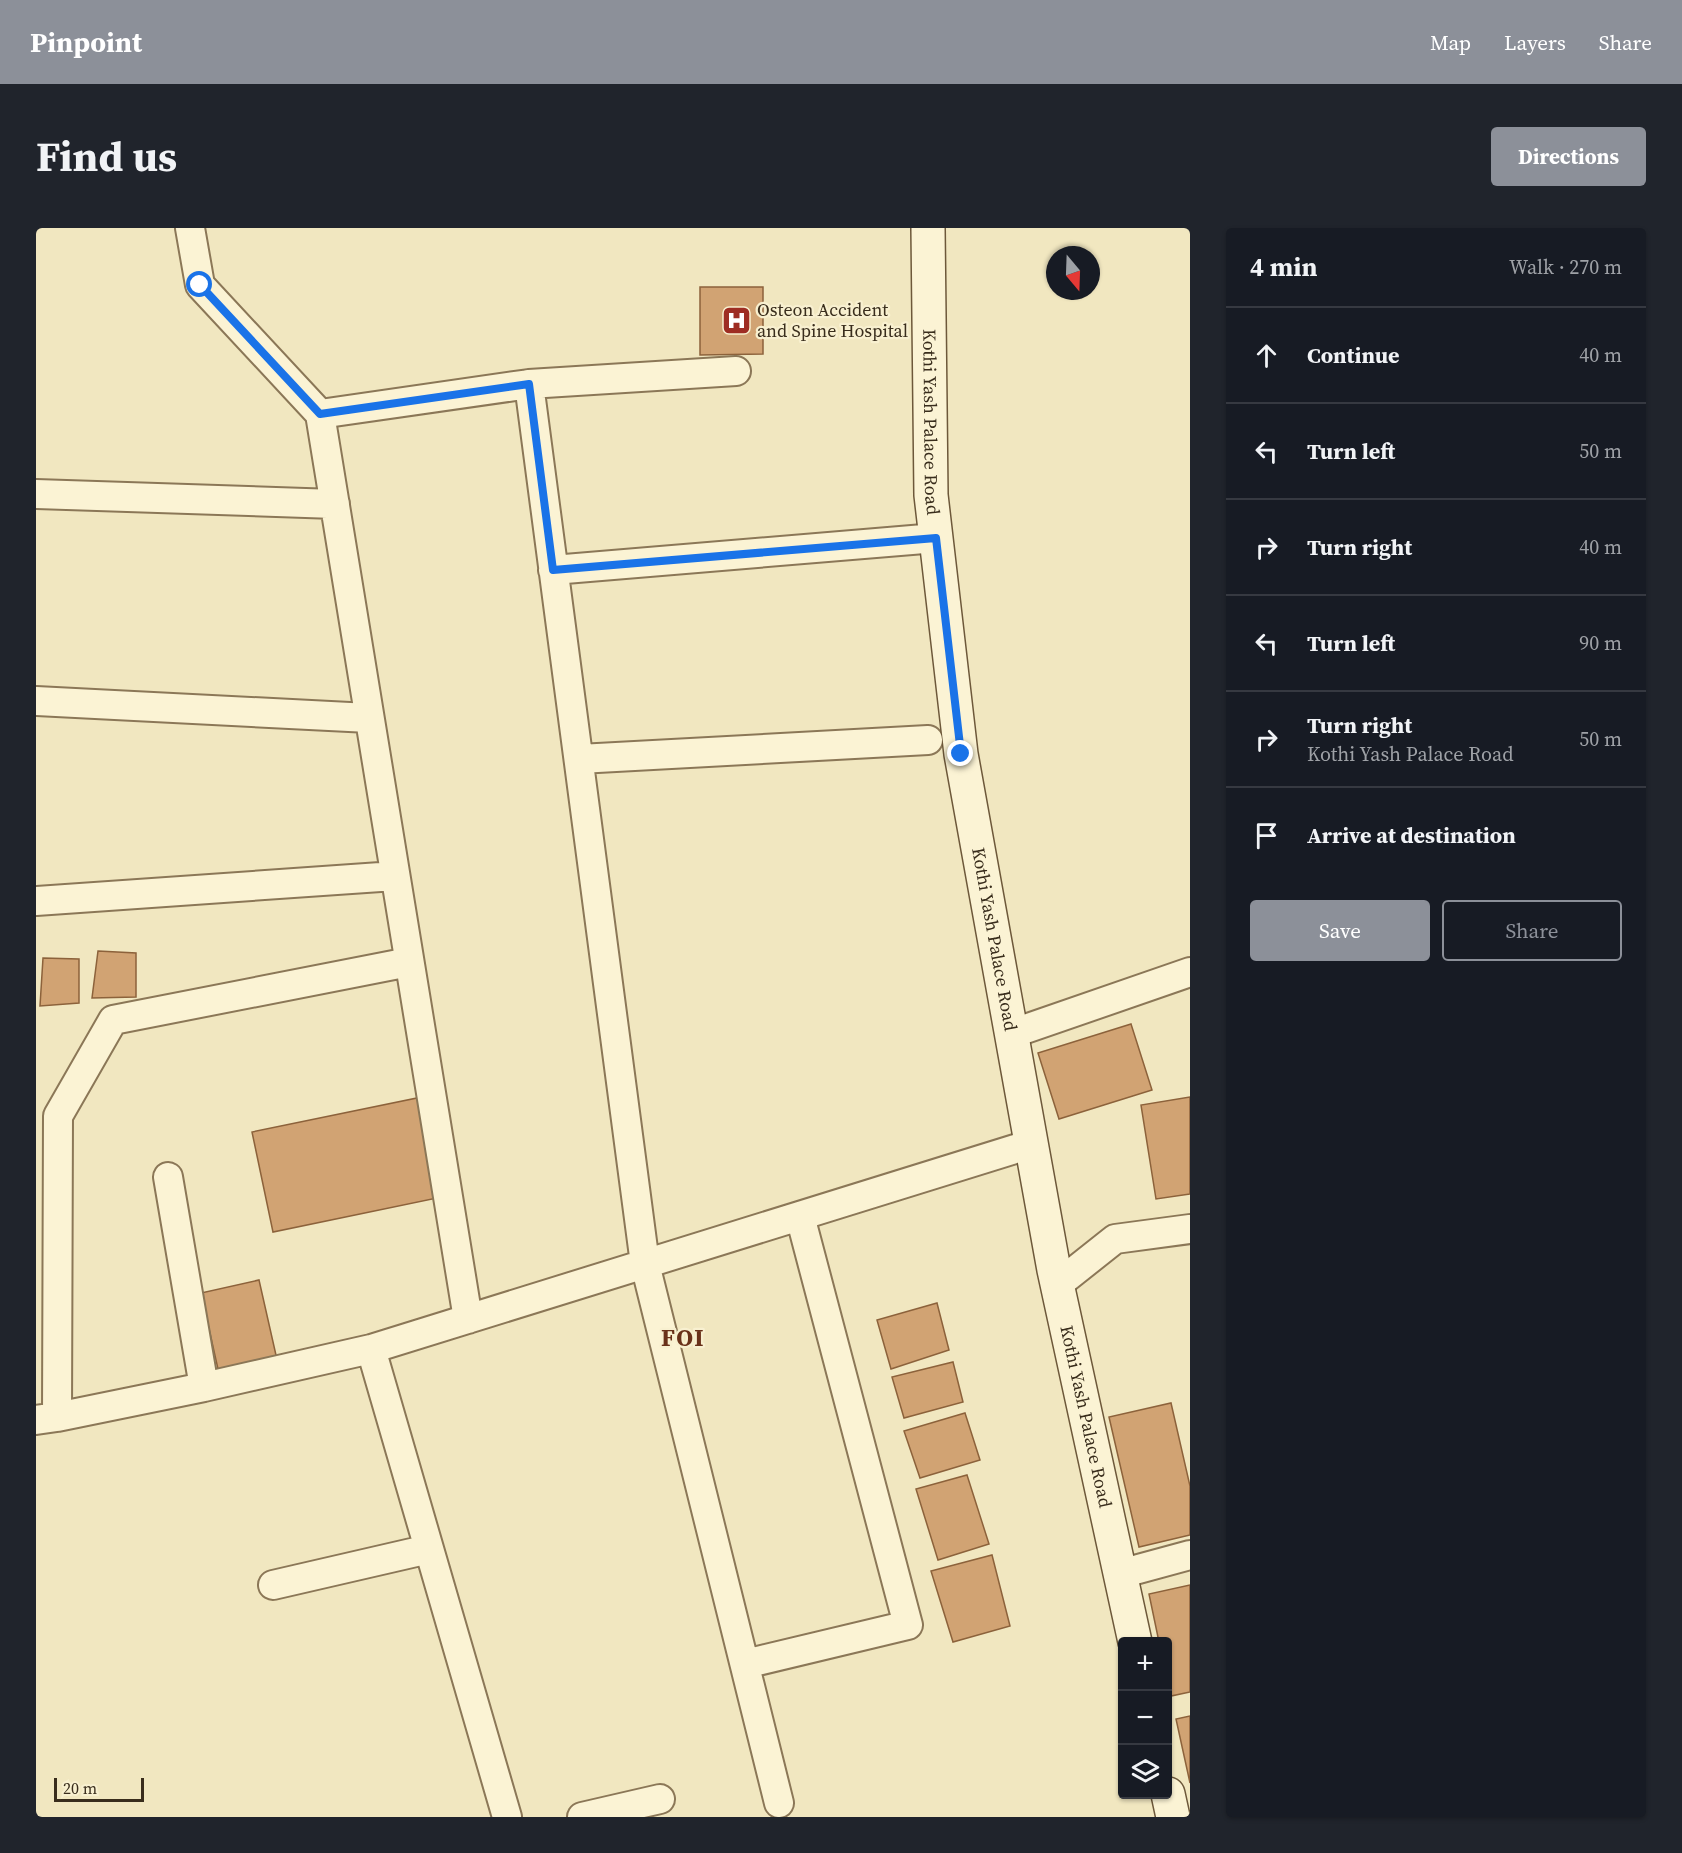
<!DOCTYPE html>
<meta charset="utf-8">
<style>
:root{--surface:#171b24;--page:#20242c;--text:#f1f3f6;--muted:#9ea1a6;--line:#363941;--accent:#8c9099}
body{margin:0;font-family:"Source Serif 4",serif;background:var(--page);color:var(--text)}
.controls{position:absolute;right:18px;bottom:18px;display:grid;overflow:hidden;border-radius:6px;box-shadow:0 2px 4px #0004}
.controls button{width:54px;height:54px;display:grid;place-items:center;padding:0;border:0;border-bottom:2px solid var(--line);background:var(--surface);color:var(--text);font:30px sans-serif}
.compass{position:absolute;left:1010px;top:18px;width:54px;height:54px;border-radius:50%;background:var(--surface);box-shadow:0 2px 4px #0004;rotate:161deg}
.scale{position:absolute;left:18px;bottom:15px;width:90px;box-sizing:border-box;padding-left:6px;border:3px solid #392d1c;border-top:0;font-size:16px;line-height:21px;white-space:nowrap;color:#392d1c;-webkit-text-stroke:4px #f8f0d0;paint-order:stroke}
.stop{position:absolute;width:18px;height:18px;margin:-14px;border:4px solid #1a73e8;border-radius:50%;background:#fff}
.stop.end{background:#1a73e8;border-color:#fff;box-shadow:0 2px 6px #0008}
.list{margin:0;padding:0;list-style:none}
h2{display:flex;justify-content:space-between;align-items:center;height:78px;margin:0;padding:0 24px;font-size:26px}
h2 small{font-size:20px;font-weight:400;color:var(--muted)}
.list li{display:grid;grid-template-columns:39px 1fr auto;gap:18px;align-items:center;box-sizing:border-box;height:96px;padding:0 24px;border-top:2px solid var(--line)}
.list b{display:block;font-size:22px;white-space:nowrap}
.list p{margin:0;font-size:20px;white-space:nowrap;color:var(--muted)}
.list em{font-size:20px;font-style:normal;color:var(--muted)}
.actions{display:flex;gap:12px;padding:18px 24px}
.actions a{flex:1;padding:14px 0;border:2px solid var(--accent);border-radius:6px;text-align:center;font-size:21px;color:var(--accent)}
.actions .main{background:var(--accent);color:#fff}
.icon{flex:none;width:33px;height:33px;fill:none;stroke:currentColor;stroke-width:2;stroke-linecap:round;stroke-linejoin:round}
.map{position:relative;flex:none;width:1154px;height:1589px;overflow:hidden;border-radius:6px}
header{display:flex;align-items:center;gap:36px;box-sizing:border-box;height:84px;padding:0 30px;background:var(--accent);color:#fff}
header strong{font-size:28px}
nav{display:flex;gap:33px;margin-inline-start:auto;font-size:21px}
.intro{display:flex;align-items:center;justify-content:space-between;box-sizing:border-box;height:144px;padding:0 36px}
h1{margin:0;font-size:42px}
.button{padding:15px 27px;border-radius:6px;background:var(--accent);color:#fff;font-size:21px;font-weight:700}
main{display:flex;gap:36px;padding:0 36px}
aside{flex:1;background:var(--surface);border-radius:6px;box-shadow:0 2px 4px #0004}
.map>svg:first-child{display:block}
.building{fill:#d1a373;stroke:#8c623b;stroke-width:1.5}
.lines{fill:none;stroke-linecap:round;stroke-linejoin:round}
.street-casing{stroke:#8b7757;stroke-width:32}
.secondary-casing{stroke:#6d583a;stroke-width:36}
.street{stroke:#fbf3d4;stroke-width:28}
.secondary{stroke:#fbf3d4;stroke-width:33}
.route{stroke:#1a73e8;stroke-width:8}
.labels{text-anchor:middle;stroke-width:4.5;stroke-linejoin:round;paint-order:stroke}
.poi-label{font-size:18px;fill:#392d1c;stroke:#f8f0d0;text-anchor:start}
.street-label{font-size:18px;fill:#392d1c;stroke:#f8f0d0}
.district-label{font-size:24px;font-weight:bold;letter-spacing:1.5px;fill:#693119;stroke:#f8f0d0}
</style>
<header>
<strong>Pinpoint</strong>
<nav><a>Map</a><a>Layers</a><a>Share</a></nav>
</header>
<div class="intro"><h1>Find us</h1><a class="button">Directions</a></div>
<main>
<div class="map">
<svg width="1154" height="1589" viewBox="0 0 1154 1589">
<rect width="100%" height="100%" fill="#f1e7c0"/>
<!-- building -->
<path class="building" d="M664,59h63v67l-63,1z
M62,723l38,2v44l-44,1z
M7,730l36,1v44l-39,3z
M1095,796l21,66 -93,29 -21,-66z
M386,869l20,100 -169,35 -21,-100z
M1154,869v97l-34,5 -15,-94z
M223,1052l19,84 -58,14 -19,-85z
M901,1075l12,47 -58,19 -14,-49z
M917,1134l10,40 -59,16 -12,-41z
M1135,1175l19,83v49l-51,12 -30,-130z
M929,1185l15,47 -60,18 -16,-47z
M931,1247l22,69 -51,16 -22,-71z
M956,1327l18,71 -57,16 -22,-71z
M1154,1357v107l-19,4 -3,-17v-37h-9l-10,-48z
M1154,1488v67l-14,-64z"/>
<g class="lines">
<defs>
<path id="street" d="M154,0l10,57 120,129 148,905
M493,156l116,880 134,539
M284,186l209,-30 207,-13
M0,266l299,10
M517,342l383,-32
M0,473l333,17
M543,531l349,-19
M0,673l359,-25
M975,806l179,-62
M132,949l36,210
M1021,1057l58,-46 75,-10
M335,1121l136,468
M21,1189l1,-301 55,-96 296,-58
M0,1192l21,-3 147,-30 167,-38 660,-205
M1084,1346l70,-19
M237,1357l156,-36
M709,1436l163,-39 -108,-409
M546,1589l78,-18"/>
<g id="secondary">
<path id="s1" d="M892,0l3,267 30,259 93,516 81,372"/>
<path d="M1132,1566l5,23"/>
</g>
</defs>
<!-- street casing -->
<use href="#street" class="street-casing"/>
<!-- secondary casing -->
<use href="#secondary" class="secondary-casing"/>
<!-- street -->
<use href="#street" class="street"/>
<!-- secondary -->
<use href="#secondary" class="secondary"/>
</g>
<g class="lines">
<!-- route -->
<path class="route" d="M164,57l120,129 209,-30 24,186 383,-32 25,216"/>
</g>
<!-- icons -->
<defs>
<symbol id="hospital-square" viewBox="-11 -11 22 22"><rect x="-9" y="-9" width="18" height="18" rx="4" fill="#9e2d23" stroke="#f8f0d0"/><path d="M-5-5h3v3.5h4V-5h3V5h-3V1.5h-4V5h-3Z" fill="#fff"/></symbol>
</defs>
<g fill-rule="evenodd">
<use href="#hospital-square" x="684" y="76" width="33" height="33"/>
</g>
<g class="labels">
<!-- poi labels -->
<g class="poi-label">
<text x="721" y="88">Osteon Accident<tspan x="721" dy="21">and Spine Hospital</tspan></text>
</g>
<!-- street labels -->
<g class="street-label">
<text dy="6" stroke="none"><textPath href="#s1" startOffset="194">Kothi Yash Palace Road</textPath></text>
<text dy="6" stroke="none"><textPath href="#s1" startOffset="716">Kothi Yash Palace Road</textPath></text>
<text dy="6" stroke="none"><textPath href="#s1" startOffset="1202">Kothi Yash Palace Road</textPath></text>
</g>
<!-- district labels -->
<g class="district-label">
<text x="647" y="1118">FOI</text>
</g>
</g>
</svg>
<div class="controls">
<button>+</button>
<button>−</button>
<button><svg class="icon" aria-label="layers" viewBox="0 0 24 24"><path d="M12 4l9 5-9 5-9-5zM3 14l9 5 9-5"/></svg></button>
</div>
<svg class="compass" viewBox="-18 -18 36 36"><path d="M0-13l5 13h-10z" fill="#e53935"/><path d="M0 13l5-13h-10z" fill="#9ea1a6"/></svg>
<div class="scale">20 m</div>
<div class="stop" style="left:164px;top:57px"></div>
<div class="stop end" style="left:925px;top:526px"></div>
</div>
<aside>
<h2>4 min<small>Walk · 270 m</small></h2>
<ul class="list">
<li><svg class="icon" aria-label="ahead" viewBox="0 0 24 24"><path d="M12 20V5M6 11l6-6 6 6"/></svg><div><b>Continue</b></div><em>40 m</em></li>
<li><svg class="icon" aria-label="left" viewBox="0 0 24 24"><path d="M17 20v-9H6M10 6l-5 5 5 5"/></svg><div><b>Turn left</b></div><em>50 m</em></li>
<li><svg class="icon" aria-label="right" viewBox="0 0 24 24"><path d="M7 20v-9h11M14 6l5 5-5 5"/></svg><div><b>Turn right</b></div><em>40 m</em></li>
<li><svg class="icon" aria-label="left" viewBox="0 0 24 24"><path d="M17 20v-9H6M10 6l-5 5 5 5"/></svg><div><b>Turn left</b></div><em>90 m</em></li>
<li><svg class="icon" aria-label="right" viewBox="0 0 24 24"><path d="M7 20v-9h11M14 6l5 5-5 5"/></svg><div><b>Turn right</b><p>Kothi Yash Palace Road</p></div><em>50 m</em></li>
<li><svg class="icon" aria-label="arrive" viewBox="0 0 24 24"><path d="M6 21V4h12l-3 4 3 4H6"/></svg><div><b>Arrive at destination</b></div></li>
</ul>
<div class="actions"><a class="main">Save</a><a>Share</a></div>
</aside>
</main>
